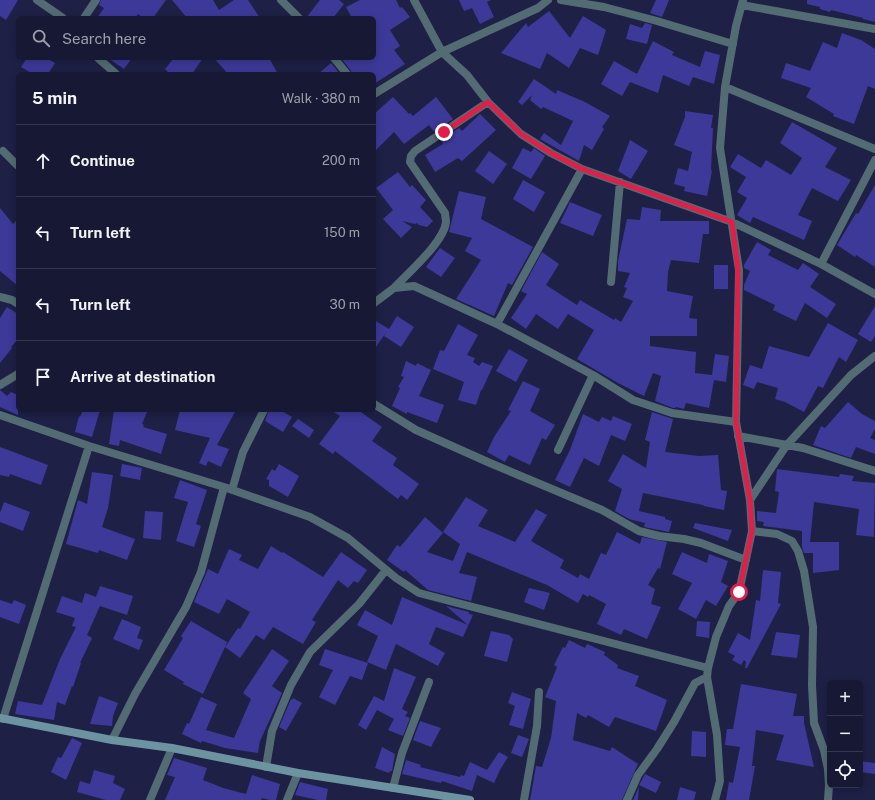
<!DOCTYPE html>
<meta charset="utf-8">
<style>
:root{--surface:#161834;--page:#1f213c;--text:#f1f3f6;--muted:#9ea0ac;--line:#35374f}
body{margin:0;font-family:"Public Sans",sans-serif;background:var(--page);color:var(--text)}
.controls{position:absolute;right:12px;bottom:12px;display:grid;overflow:hidden;border-radius:6px;box-shadow:0 2px 10px #0003}
.controls button{width:36px;height:36px;display:grid;place-items:center;padding:0;border:0;border-bottom:1px solid var(--line);background:var(--surface);color:var(--text);font:20px sans-serif}
.stop{position:absolute;width:12px;height:12px;margin:-9px;border:3px solid #e11d48;border-radius:50%;background:#fff}
.stop.end{background:#e11d48;border-color:#fff;box-shadow:0 1px 4px #0008}
.list{margin:0;padding:0;list-style:none}
h2{display:flex;justify-content:space-between;align-items:center;height:52px;margin:0;padding:0 16px;font-size:17px}
h2 small{font-size:13px;font-weight:400;color:var(--muted)}
.list li{display:grid;grid-template-columns:26px 1fr auto;gap:12px;align-items:center;box-sizing:border-box;height:72px;padding:0 16px;border-top:1px solid var(--line)}
.list b{display:block;font-size:15px;white-space:nowrap}
.list em{font-size:13px;font-style:normal;color:var(--muted)}
.icon{flex:none;width:22px;height:22px;fill:none;stroke:currentColor;stroke-width:2;stroke-linecap:round;stroke-linejoin:round}
.map{position:relative;flex:none;width:875px;height:800px;overflow:hidden}
.search{position:absolute;background:var(--surface);box-shadow:0 2px 10px #0003;left:16px;top:16px;width:360px;height:44px;display:flex;align-items:center;gap:10px;box-sizing:border-box;padding:0 14px;border-radius:6px;color:var(--muted);font-size:15px}
.panel{position:absolute;background:var(--surface);box-shadow:0 2px 10px #0003;left:16px;top:72px;width:360px;height:340px;border-radius:6px}
.map>svg:first-child{display:block}
.building{fill:#3d3999}
.lines{fill:none;stroke-linecap:round;stroke-linejoin:round}
.street{stroke:#536c73;stroke-width:8}
.secondary{stroke:#6c94a0;stroke-width:8}
.route{stroke:#e11d48;stroke-width:5}
</style>
<div class="map">
<svg width="875" height="800" viewBox="0 0 875 800">
<rect width="100%" height="100%" fill="#1e2046"/>
<!-- building -->
<path class="building" d="M0,0h18l-12,20 -6,-4z
M101,0h65l-13,18h-10l-5,-4 -3,4h-38l7,-10 -5,-3z
M172,0h41l6,10 15,-10h14l12,18h-73z
M320,0h19l5,4 -11,14h-27z
M360,0h36l4,8 2,-1 8,10 -20,13 10,16 -6,4 11,14 -31,20v-10h-22l-1,-3 -10,-13h33v-40h-22l-6,-11z
M459,0h32l-4,2 7,15 -14,7 -8,-16 -8,3z
M656,0h13l-7,17 -12,-4z
M807,0h68v22l-12,-3v-1l-32,-8 -1,2 -10,-3v-2l-13,-3z
M549,11l21,27 13,-22 23,14 -8,25 -18,-7 -11,20 -22,-15 -7,16 -39,-16 25,-30 2,4z
M645,23l7,2 -5,19 -21,-5 4,-15 12,4z
M842,33l19,7 14,9v40l-7,-3 -14,38 -21,-8 1,-2 -28,-17 5,-9 -30,-10 5,-15 24,8 13,-29 14,6z
M653,41l21,11 -2,3 28,12 5,-16 15,4 -6,29 -21,-7 -4,9 -26,-11 -5,18 -28,-11 -8,14 -21,-12 13,-23 23,13z
M27,58h19l9,5 -7,11h-15l-12,-7z
M108,58h24l-8,11z
M174,58h29l-11,16h-22l-5,-5z
M214,58h55l9,16h-50z
M331,63l9,11h-22z
M534,79l22,15 1,-4 28,12 25,14 -8,11 2,2 -12,21 -8,-5 -5,16 -39,-22 4,-6 17,12 12,-24 -30,-14 -2,2 -11,-9 2,-5 -10,10 -4,-3z
M393,97l16,17 1,-1 3,3 23,-19 17,22 -19,13 -5,-7 -25,19 -10,-12 -20,20v-38z
M685,111l28,4 -2,13h2l-2,42 1,1 -5,25 -23,-5 1,-4 -11,-3 4,-16 10,3 4,-19 -18,-7 11,-28z
M480,114l16,16 -34,31 -4,-3 -23,14 -10,-17 18,-11 -2,-4 18,-12 3,3z
M792,122l45,26 -12,19 26,13 -13,21 -26,-13 -14,27 14,6 -8,19 -51,-23 -3,6 -13,-8 10,-17 -10,-6 9,-15 -16,-10 8,-13 23,14 5,-8 25,15 11,-17 -22,-15z
M630,140l18,11 -17,28 -13,-8z
M523,148l8,4 3,-4 11,8 -14,23 -19,-11z
M489,151l18,13 -14,20 -18,-13z
M398,172l12,15 2,-2 14,15 -6,7 13,14 -6,6 -8,-2 -2,-2 -2,1 -13,-3 10,6 -11,11 -18,-19 10,-9 -17,-22z
M523,180l22,12 -11,20 -21,-13z
M875,185v82l-19,-12 -1,2 -18,-12 19,-32 2,1z
M459,191l27,6 -5,22 52,28 -21,38 -4,-2 -14,33 -38,-17 25,-39 -16,-9 7,-13 -23,-6z
M570,202l32,13 -9,21 -33,-13z
M642,207l19,3 -1,11h49v13h-6l-4,29 -28,-3 -3,12 -1,19 26,5 -4,22 8,1v17h-47v10l46,6 -1,21 17,2 3,-21 14,2 -3,26 -12,-2 -5,28 -23,-5 -2,6 -8,-2 -1,1h-2l-18,-7 6,-25 -8,-3 -9,23 -26,-13 -41,-24 17,-29 -26,-16 -10,15 -22,-15 -10,15 -15,-11 16,-24 -6,-3 21,-39 17,12 -13,21 31,20 3,-5 34,20 1,-2 6,4 12,-21 -10,-4 4,-9 -3,-1 6,-14 -12,-2v-10l9,-42 13,1z
M0,208l13,16 5,-5v67l-18,-15z
M757,242l14,8 -3,5 30,15 5,-7 16,11 -9,13 26,17 -9,14 -22,-15 -9,18 -23,-11 2,-5 -31,-15v-5l6,-14 -6,-3v-3z
M440,248l15,10 -14,19 -15,-10z
M714,265h14v24h-14z
M875,306v30l-4,6 -13,-8z
M7,307l11,7v25l-7,8 1,1 -12,15v-45z
M397,316l17,11 -13,20 -17,-11 3,-5 -13,19v-30l15,9z
M828,323l30,17 -12,22 -7,-5 -16,31 -5,-2 -14,26 -19,-10 -10,-3 3,-11 -21,-6 -3,7 -11,-4 7,-20 12,4 7,-23 40,11z
M458,324l20,11 -11,20 8,3 -2,4 6,4 3,-4 11,4 -11,24h-1l-5,15 -18,-5 6,-18 -31,-13 7,-19 4,1z
M509,349l19,11 -12,22 -20,-11z
M406,361l10,5 1,-3 14,7 -12,26 25,9 -7,18 -30,-11v2l-15,-8 8,-18 -2,-1 6,-10 -3,-1z
M523,381l17,8 -10,22 25,14 -9,15 -4,-2 -12,27 -21,-10 -4,7 -18,-10 7,-15 17,-26 -3,-1z
M0,390l7,6 4,-4 7,3v20l-18,-8z
M848,402l14,12 13,7v8l-5,9 5,2v14l-19,-7 -5,11 -38,-13 8,-19 4,2z
M83,410h17l-8,27 -17,-5 4,-16 1,1z
M114,410h34l-6,14 2,1 -1,2 24,7 -6,20 -41,-14 -1,6 -10,-2z
M180,410h56l-19,35 12,4 -8,18 -13,-6 -2,5 -7,-3 11,-25 -35,-8z
M269,410h11l12,7 -9,15 -18,-11z
M331,410h27l24,17 -10,14 25,17 -4,7 26,19 -12,16 -6,-5 -3,4 -63,-48 -2,3 -14,-10 21,-28z
M652,412l21,7 -8,33 34,4 19,-1 3,35 6,1 -3,19 -20,-4 -1,-1 -60,-12 -4,18 26,6v2l7,2 -3,11 -25,-5 1,-4 -16,-4 -14,-8 7,-22 -14,-8 15,-27 23,14 4,-26 -5,-2z
M583,414l16,8 3,-5 9,4 2,-5 19,8 -7,17 -14,-6 -12,31 -15,-8 -14,29 -15,-7 15,-30z
M298,419l16,11 -5,8 -17,-12z
M0,447l48,18 -7,20 -31,-11 -1,3 -9,-2z
M122,464l20,4 -2,12 -20,-4z
M279,464l20,12 -11,21 -19,-11v-6l-3,-1 6,-10 3,2z
M777,469l62,8 1,-3 14,2 -2,5 23,2 -1,54 -18,-2 3,-26 -45,-7 -4,40h29v28l-26,3v-20h-9l-2,-6v-16l-39,-5 1,-4 -7,-1v-10l19,2 3,-21 -4,-1z
M92,472l21,3 -5,33 -6,19 33,12 -8,21 -28,-10 -1,3 -32,-9 12,-44 9,4z
M180,480l27,10 -11,34 5,2 -7,21 -18,-6 12,-39 -14,-4z
M466,497l22,13 -10,16 37,16 21,-33 11,6 -16,26 33,19 -4,8 18,10 2,-4 9,5 12,-26 5,2 11,-23 23,12 2,-7 25,5 -7,27 -2,-1 -10,17 7,4 -4,15 10,3 -14,32 -23,-10 -3,6 -24,-11 9,-20 -17,-9 -1,2 -5,-3 -5,9 -31,-18 -80,-33 -8,21 18,4 -6,24 -43,-11 -23,-20 -1,2 -17,-12 10,-15 3,2 25,-30 18,16 -16,19 26,9 7,-17 -17,-12z
M4,502l26,10 -7,19 -23,-9v-9z
M145,511l18,1 -2,28 -18,-2z
M695,523l37,7 -4,11 -35,-13z
M271,546l11,7 1,-1 40,25 18,-25 26,18 -9,13 -4,-2 -6,7 -10,-8 -26,40 4,2 -13,22 -30,-17 -9,13 -8,-5 -16,23 -15,-11 -22,47 -20,-10 1,-2 -20,-12 19,-32 -2,-2 10,-15 36,21 -2,5 13,-19 2,1 10,-17 -23,-13 -8,15 -25,-12 14,-33 10,5 11,-25 13,6 -3,5 19,9z
M682,552l25,11 2,-9 19,7 -7,21 7,4 -12,20 -10,-6 -10,19 -18,-10 14,-26 -20,-9z
M763,570l18,2 -3,31 3,1 -34,64h-2l1,-6 -2,-2 -3,5 -9,-5 3,-4 -7,-4 10,-19 12,7 6,-40 4,1z
M100,586l33,10 -6,19 -27,-9 -13,29 5,3 -12,25h1l-8,24 -1,-1 -7,19 -8,-3 -3,18 -39,-6 3,-13 24,4 18,-46 16,-32 -4,-1 3,-8 -19,-6 6,-16 20,7 3,-10 11,4z
M529,588l21,5 -6,17 -20,-8z
M402,597l66,28 -22,-19 23,6v2l4,1 -10,22 -27,-10 -7,17 16,9 -7,13 -42,-22 -10,26 -19,-8 11,-26 -21,-11 8,-15 27,15z
M0,600l12,4 2,-4 12,5 -7,19 -19,-7z
M122,619l19,8 -4,11 6,2 -4,10 -26,-11z
M697,621l13,1 -1,16 -13,-2z
M491,631l18,4 4,4 -6,23 -23,-6z
M776,632l24,3 -3,23 -26,-3z
M569,640l16,8 2,-4 18,8 -1,3 14,10 -1,3 22,8 -4,10 32,14 -11,31 -41,-14 -6,10 -21,-12 -2,3 -9,-5 -4,27 37,11 2,-4 26,17 -16,36h-92l6,-34 6,1 9,-29 5,-37 -11,-4 12,-30 -3,-2 9,-18 2,1z
M272,649l17,12 -17,25 10,7 -22,48 -2,12 -33,-5 -23,-7 -1,2 -19,-9 5,-11 2,1 12,-27 16,7 -11,26 28,8 17,-39 -8,-6z
M325,649l43,14 -6,17 -12,-4 -15,29 -16,-8 14,-27 -14,-5z
M394,668l22,9 -14,32 6,3 -3,4 5,2 -7,18 -15,-6 6,-11 -17,-9 -11,20 -8,-5 16,-29 10,5z
M741,684l56,10 -4,22h11v7l10,44 -38,-7 8,-25 -28,-5 -4,36h3l-6,34h-23l3,-18 4,1 7,-36 -15,-2 2,-16h6z
M512,692l19,7 -8,30 -14,-4 6,-19 -7,-3z
M99,696l19,7 -5,13 -1,10 -22,-2z
M293,698l9,5 -16,28 -7,-4 12,-28 1,1z
M420,721l21,7 -10,19 -18,-7z
M692,731l14,1v25l-15,-1z
M518,735l11,4 -7,18 -11,-4z
M72,738l10,5 -16,37 -15,-8 7,-15 3,1z
M382,747l13,7 -3,17h-2l-1,2 -14,-5z
M499,752l9,5 -8,13 -6,13 -17,-8 -5,16 -30,-10 -1,2 -39,-9 4,-14 15,5 -1,2 40,10 1,-2 3,1 6,-14 17,8z
M174,758l33,10 -4,12 20,8 23,6 6,-19 28,9 -4,16h-6l-8,-2 -1,2h-96l10,-23 -8,-2z
M860,761l15,2v11l-15,-2z
M94,770l21,6 -2,7 12,6 -5,11h-14l-29,-8 3,-11 10,3z
M645,774l16,8 -5,11 -17,-8z
M300,782l28,7 -2,11h-8l-23,-5z
M639,787l-1,13h-5z
M680,787l16,5 -2,8h-17z"/>
<g class="lines">
<!-- street -->
<path class="street" d="M37,0l26,18
M281,0l18,18
M414,0l28,52 25,23 21,27 33,32 30,19 31,16 150,53 89,42 54,30
M561,0l43,7 53,14 76,23
M742,5l133,24
M84,18l12,-18
M98,58l18,16
M334,58l13,16
M725,87l150,62
M374,94l68,-42 96,-44 10,-8
M3,151l15,15
M821,264l54,-104
M611,282l9,-100
M394,288c14,-15 50,-46 52,-66 0,-3 -1,-6 -1,-9l-35,-51 1,-6 4,-5 73,-49
M0,297l12,3 6,4
M374,303l20,-15 20,-2 83,38 96,51 40,25 39,13 64,9
M497,324l85,-155
M0,385l18,-11
M374,404l42,26 74,33 112,47 37,21 20,5 25,3 17,4 45,17
M0,415l89,31 135,41 86,30 38,21 48,40 23,15 289,75
M738,436l65,12 72,23
M558,450l35,-75
M232,490l11,-38 21,-42
M750,500l36,-54 65,-71 24,-19
M752,531l25,3 15,7 6,10 6,20 9,56 -1,58 2,38 10,27 4,19 1,16 -1,15
M3,719l86,-273
M112,740l23,-46 51,-87 15,-35 23,-85
M266,767l6,-36 19,-46 19,-33 49,-48 27,-34
M393,788l9,-35 27,-71
M150,800l22,-52
M287,800l11,-27
M524,800l13,-74 2,-34
M627,800l11,-25 19,-26 17,-27 21,-39 12,-6
M715,800l5,-19 -3,-46 -10,-58 1,-9 8,-31 13,-31 10,-14 13,-61 -2,-31 -14,-78 3,-152 -19,-122 5,-61 11,-61 7,-26"/>
<!-- secondary -->
<path class="secondary" d="M0,718l112,22 60,8 126,25 172,27"/>
</g>
<g class="lines">
<!-- route -->
<path class="route" d="M444,132l44,-30 33,32 30,19 31,16 150,53 6,48 -2,152 14,78 2,31 -13,61"/>
</g>
</svg>
<div class="controls">
<button>+</button>
<button>−</button>
<button><svg class="icon" aria-label="locate" viewBox="0 0 24 24"><circle cx="12" cy="12" r="6"/><path d="M12 2v4M12 18v4M2 12h4M18 12h4"/></svg></button>
</div>
<div class="stop" style="left:739px;top:592px"></div>
<div class="stop end" style="left:444px;top:132px"></div>
<div class="search"><svg class="icon" aria-label="search" viewBox="0 0 24 24"><circle cx="10" cy="10" r="6"/><path d="M15 15l6 6"/></svg>Search here</div>
<section class="panel">
<h2>5 min<small>Walk · 380 m</small></h2>
<ul class="list">
<li><svg class="icon" aria-label="ahead" viewBox="0 0 24 24"><path d="M12 20V5M6 11l6-6 6 6"/></svg><div><b>Continue</b></div><em>200 m</em></li>
<li><svg class="icon" aria-label="left" viewBox="0 0 24 24"><path d="M17 20v-9H6M10 6l-5 5 5 5"/></svg><div><b>Turn left</b></div><em>150 m</em></li>
<li><svg class="icon" aria-label="left" viewBox="0 0 24 24"><path d="M17 20v-9H6M10 6l-5 5 5 5"/></svg><div><b>Turn left</b></div><em>30 m</em></li>
<li><svg class="icon" aria-label="arrive" viewBox="0 0 24 24"><path d="M6 21V4h12l-3 4 3 4H6"/></svg><div><b>Arrive at destination</b></div></li>
</ul>
</section>
</div>
